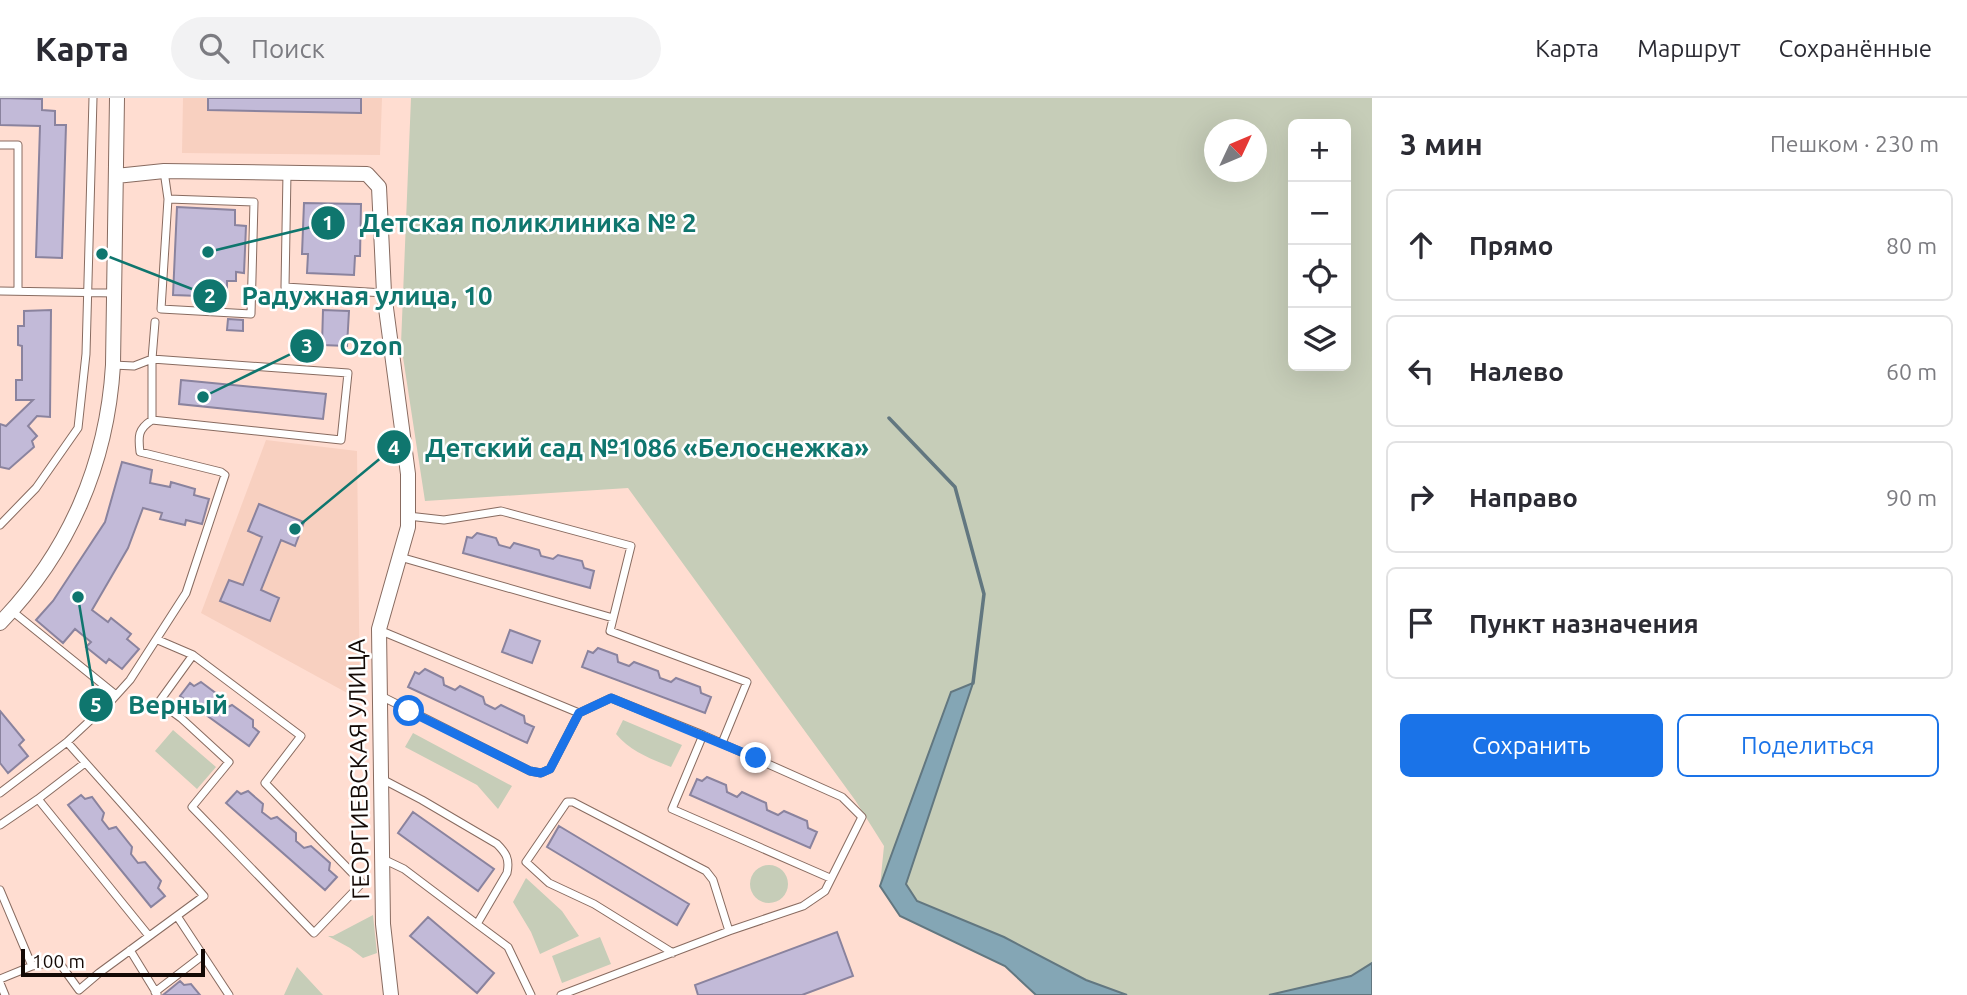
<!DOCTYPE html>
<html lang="ru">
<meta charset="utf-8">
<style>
:root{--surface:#fff;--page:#f2f2f3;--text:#2b2b33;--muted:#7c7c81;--line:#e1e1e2;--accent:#1a73e8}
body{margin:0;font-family:Ubuntu,sans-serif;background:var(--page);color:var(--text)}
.controls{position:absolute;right:21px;top:21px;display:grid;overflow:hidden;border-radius:10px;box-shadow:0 7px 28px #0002}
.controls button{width:63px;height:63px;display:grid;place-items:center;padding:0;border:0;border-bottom:2px solid var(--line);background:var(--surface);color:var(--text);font:35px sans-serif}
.compass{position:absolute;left:1204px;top:21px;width:63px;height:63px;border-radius:50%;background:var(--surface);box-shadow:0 7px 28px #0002;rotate:46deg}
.scale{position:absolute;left:21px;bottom:18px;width:184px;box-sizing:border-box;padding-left:7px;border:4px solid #130905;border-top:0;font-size:19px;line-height:24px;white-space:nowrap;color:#130905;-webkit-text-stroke:5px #fff;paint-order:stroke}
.stop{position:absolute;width:21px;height:21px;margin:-16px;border:5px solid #1a73e8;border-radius:50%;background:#fff}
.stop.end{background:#1a73e8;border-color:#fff;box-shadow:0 2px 7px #0008}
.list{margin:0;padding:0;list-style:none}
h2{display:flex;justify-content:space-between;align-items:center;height:91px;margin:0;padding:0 28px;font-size:30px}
h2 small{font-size:23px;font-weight:400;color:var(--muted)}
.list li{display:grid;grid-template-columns:46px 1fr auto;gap:21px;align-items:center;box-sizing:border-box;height:112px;margin:0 14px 14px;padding:0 14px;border:2px solid var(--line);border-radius:10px}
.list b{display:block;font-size:26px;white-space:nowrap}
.list em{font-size:23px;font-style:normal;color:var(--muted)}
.actions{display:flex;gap:14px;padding:21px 28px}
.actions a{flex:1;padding:16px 0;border:2px solid var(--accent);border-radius:10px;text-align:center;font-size:24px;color:var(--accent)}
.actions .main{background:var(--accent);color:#fff}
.icon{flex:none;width:38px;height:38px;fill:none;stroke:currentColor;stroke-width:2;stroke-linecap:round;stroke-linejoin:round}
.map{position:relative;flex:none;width:1372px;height:897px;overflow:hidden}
header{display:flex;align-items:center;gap:42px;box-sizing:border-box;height:98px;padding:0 35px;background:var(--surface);border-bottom:2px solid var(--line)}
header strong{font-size:33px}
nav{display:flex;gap:38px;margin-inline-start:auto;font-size:24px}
.search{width:490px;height:63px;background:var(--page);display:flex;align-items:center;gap:18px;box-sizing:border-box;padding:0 24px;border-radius:38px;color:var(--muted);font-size:26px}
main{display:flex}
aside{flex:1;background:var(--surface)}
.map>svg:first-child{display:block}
.built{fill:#f8d0c0}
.green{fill:#c6cdb8;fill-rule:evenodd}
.water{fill:#84a6b5;stroke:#627780;stroke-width:2}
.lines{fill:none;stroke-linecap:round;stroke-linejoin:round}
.stream{stroke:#627780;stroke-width:3.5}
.building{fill:#c2bad8;stroke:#8a839e;stroke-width:2}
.lane-casing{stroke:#886b60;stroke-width:9}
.street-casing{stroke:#886b60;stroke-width:16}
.lane{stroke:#fff;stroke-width:7}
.street{stroke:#fff;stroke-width:14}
.route{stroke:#1a73e8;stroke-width:9}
.labels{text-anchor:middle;stroke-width:5;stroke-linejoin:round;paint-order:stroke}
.street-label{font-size:24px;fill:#130905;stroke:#fff}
.leader{fill:none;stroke:#0f766e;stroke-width:2.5}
.callout-dot{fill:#0f766e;stroke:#fff;stroke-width:2.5}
.mark-label{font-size:21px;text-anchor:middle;font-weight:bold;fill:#fff}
.callout-label{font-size:26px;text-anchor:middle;font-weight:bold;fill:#0f766e;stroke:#fff;stroke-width:5;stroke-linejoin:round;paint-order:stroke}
</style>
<header>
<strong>Карта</strong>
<div class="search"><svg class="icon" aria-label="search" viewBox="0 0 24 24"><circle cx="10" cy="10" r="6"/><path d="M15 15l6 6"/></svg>Поиск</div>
<nav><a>Карта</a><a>Маршрут</a><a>Сохранённые</a></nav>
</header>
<main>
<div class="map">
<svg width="1372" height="897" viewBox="0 0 1372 897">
<rect width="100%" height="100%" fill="#ffddd1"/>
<!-- built -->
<path class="built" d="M183,0h199l-2,57 -198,-2z
M266,342l91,11 3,249 -159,-87z"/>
<!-- green -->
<path class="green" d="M411,0h961v865l-21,13 -82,19h-142l-41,-15 -82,-43 -87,-36 -11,-17 66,-201 -55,107 -37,96 4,-40 -29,-46 -227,-312 -203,13 -24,-157zM1293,26h53v242h-53zM1214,32h42v42h-42z
M623,622l59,25 -11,22c-20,-8 -41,-16 -55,-33z
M173,632l43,37 -19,22 -42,-38z
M413,635l99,53 -14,23 -21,-24 -72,-38z
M750 786a19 19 0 1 1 38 0a19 19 0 1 1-38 0Z
M526,780l36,33 17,25 -39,18 -9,-22 -18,-30z
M373,817l4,38 -14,5 -13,-10 -22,-12h5z
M600,839l11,27 -49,19 -10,-27z
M297,869l26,28h-39z"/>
<!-- water -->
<path class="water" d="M973,585l-67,201 11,17 87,36 82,43 41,15h-91l-31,-29 -105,-50 -20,-30 71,-194z
M1372,865v32h-103l82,-19z"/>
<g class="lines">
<!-- stream -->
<path class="stream" d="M889,320l66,69 29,107 -11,89"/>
</g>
<!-- building -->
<path class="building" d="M0,0l42,1v11l13,1v14h11l-4,133 -26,-1 4,-131 -40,-1z
M208,0h153v15l-153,-3z
M304,105l57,1 -1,52h-5l-1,19 -47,-2 1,-19h-6z
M177,109l58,3v15l11,1 -2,47 -8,-1v9h-9v16l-54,-2z
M51,212l-1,107 -13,-1 -9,10 9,10 -5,5 2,6 -25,22 -9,-2v-43l6,2 27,-26h-17v-20h6v-34l-4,-1v-19h6v-15z
M323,212l26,1 -2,35 -25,-1z
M228,221l15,1v11l-16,-1z
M181,282l145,14 -3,25 -144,-15z
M122,364l30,8 -2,13 20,4 1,-5 24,7 -1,6 15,4 -7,25 -16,-4 -1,5 -25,-6 2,-6 -19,-5 -15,40 -36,62 16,12 3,-4 20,16 -4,5 12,10 -17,20 -13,-10 -3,4 -20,-16 5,-5 -16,-13 -12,14 -27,-23 17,-19 52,-79z
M259,406l45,18 -9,24 -14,-6 -20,50 18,8 -9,23 -50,-20 9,-21 14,5 19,-48 -14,-6z
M477,435l19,5 3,7 11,3 4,-5 25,7 2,6 12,3 5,-4 24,6 2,7 10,3 -4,17 -127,-35 4,-16 5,1z
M510,532l30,11 -8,22 -30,-11z
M598,550l19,7 1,7 11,4 5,-4 24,9 2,7 11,4 5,-4 24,9 1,6 10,4 -6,16 -123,-46 6,-16 5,2z
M425,571l18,9 1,7 11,5 5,-4 23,11 2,7 10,5 6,-4 23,11 1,7 9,4 -7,16 -119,-56 7,-15 4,2z
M201,584l16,12v8l9,6 6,-3 21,15v7l6,5 -10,14 -69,-50 10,-13 4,3z
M0,613l24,29 -5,5 9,11 -20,17 -8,-10z
M707,679l19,8 1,7 10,5 5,-5 24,11 1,7 11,5 6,-4 23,10 1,7 9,4 -7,16 -120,-53 7,-16 5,2z
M237,693l4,3 7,-3 15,13 -1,8 9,7 6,-2 19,16v8l8,7 7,-2 19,17 -1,7 8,7 -12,13 -99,-87z
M81,697l4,4 7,-2 12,16 -2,7 7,9 7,-2 16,20 -1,7 7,9 7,-1 16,19 -3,7 7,8 -14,11 -83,-102z
M413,714l81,57 -16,22 -80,-58z
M559,728l130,78 -12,21 -130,-78z
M428,819l66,56 -17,20 -67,-57z
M837,834l16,44 -51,19h-104l-3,-10z
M180,883l4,4 7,-1 9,11h-37z"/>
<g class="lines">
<defs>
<path id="lane" d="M0,47h18v146
M164,73l4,28 86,3 -3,112 -90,-5 7,-110
M287,75l-2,114 99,6
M0,193l115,2
M113,267l21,1 18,-7 196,14 -7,67 -189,-20v-61l3,-37
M408,418l36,4 57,-9 130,35 -21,85 137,51 -25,61
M0,427l36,-37 42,-60 8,-74 7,-256
M400,459l213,61
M12,513l104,84
M379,532l200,83 32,-15 92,37 139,62 20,20 -37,74 -22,15 -74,25 -168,64
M158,542l35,15 108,81 -36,47 97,100 -48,50 -122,-126 37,-45 -48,-44 -22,-16 34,-47
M381,598l149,75 11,2 9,-4 29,-56
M703,637l-31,74 158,69
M85,665l-47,36 111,137
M382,681l40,21 75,44c9,9 13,15 10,29l-30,51 31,23 23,48
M0,695l67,-51 44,-41 19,-21 56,-87 39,-118 -4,-3 -81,-20c-2,-16 -2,-23 12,-32
M0,727l38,-26
M383,761l21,10 73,55
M0,792l32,76
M177,818l52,79
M130,852l27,44
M673,855l-79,-49 -45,-21 -23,-21 41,-60h6l133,69 7,9 16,51
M0,881l32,-13 26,-5 21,29 20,-17 105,-77 -137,-154
M0,885l5,12
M155,894l47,-36"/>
<path id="street" d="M116,78l48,-5 203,3 12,13 5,106 24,181v53l-29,102 4,295 8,71
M0,525c69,-71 107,-159 113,-258l4,-267"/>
</defs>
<!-- lane casing -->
<use href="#lane" class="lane-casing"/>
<!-- street casing -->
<use href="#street" class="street-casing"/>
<!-- lane -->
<use href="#lane" class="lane"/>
<!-- street -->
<use href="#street" class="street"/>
</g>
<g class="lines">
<!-- route -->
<path class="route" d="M409,613l121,60 11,2 9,-4 29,-56 32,-15 145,60"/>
</g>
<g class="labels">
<!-- street labels -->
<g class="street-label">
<text transform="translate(359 671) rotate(-91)" y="8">ГЕОРГИЕВСКАЯ УЛИЦА</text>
</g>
</g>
<!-- callouts -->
<path class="leader" d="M208 154L328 125M102 156L210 198M203 299L307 248M295 431L394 349M78 499L96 607"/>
<g class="callout-dot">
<circle cx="208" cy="154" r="7"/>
<circle cx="102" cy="156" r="7"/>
<circle cx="203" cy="299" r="7"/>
<circle cx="295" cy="431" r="7"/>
<circle cx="78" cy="499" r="7"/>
<circle cx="328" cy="125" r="18"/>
<circle cx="210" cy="198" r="18"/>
<circle cx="307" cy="248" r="18"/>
<circle cx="394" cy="349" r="18"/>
<circle cx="96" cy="607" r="18"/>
</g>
<g class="mark-label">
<text x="328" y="132">1</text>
<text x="210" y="205">2</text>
<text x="307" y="255">3</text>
<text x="394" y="357">4</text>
<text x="96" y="614">5</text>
</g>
<g class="callout-label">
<text x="528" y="134">Детская поликлиника № 2</text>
<text x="367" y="207">Радужная улица, 10</text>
<text x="371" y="257">Ozon</text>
<text x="647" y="359">Детский сад №1086 «Белоснежка»</text>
<text x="178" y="616">Верный</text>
</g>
</svg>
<div class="controls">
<button>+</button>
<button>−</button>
<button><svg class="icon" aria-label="locate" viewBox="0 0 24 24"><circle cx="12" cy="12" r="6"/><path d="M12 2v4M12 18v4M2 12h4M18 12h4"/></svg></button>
<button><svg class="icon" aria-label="layers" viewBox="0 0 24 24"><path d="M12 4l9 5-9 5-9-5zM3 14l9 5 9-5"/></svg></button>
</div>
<svg class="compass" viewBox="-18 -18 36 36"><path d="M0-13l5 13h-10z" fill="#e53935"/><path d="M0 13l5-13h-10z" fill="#7c7c81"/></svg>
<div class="scale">100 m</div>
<div class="stop" style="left:409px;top:613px"></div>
<div class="stop end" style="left:756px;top:660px"></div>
</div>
<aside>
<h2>3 мин<small>Пешком · 230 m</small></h2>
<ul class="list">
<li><svg class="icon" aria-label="ahead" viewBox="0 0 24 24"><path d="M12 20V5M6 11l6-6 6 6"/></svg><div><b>Прямо</b></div><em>80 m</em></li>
<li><svg class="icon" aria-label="left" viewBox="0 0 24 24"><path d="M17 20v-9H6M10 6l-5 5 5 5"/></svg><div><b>Налево</b></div><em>60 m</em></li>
<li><svg class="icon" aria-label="right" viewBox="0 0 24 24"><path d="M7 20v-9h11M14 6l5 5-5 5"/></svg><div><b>Направо</b></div><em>90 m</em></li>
<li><svg class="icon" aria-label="arrive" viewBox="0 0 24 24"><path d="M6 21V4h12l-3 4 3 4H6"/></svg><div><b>Пункт назначения</b></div></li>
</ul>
<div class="actions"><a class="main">Сохранить</a><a>Поделиться</a></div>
</aside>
</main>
